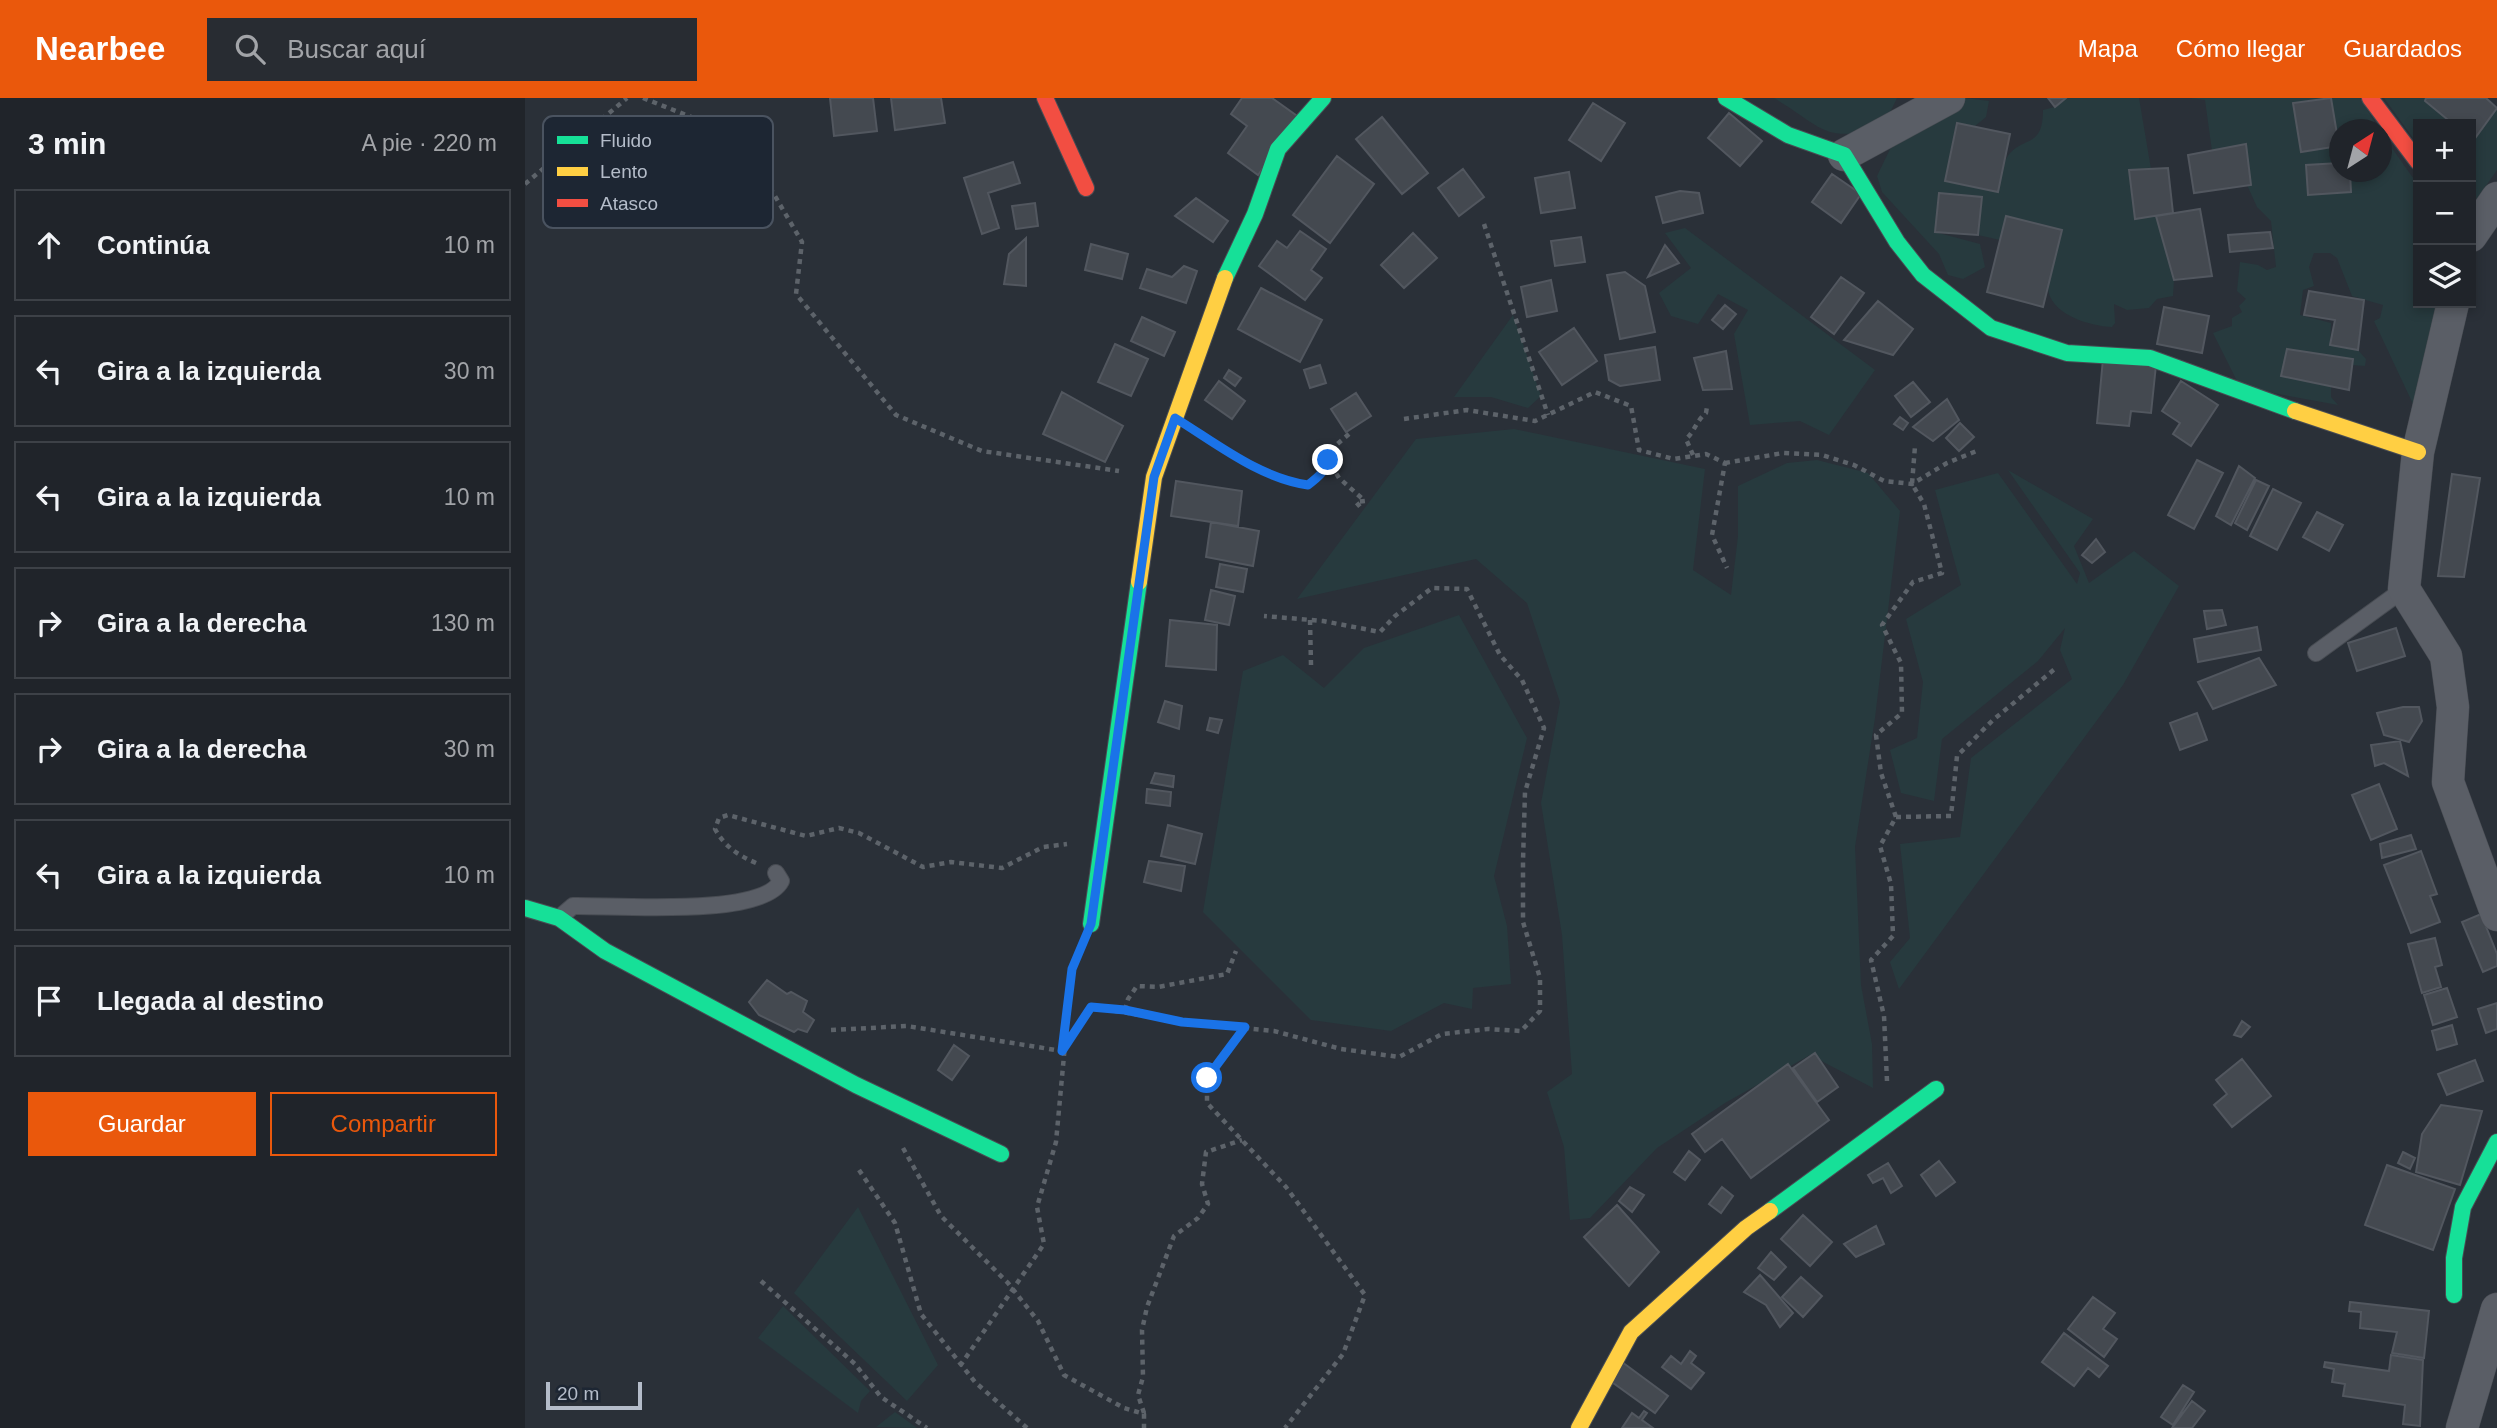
<!DOCTYPE html>
<html lang="es">
<meta charset="utf-8">
<style>
:root{--surface:#20242a;--page:#282c32;--text:#f1f3f6;--muted:#a2a4a8;--line:#3d4147;--accent:#ea580c}
body{margin:0;font-family:Helvetica,sans-serif;background:var(--page);color:var(--text)}
.controls{position:absolute;right:21px;top:21px;display:grid;overflow:hidden;border-radius:0px;box-shadow:0 4px 10px #0003}
.controls button{width:63px;height:63px;display:grid;place-items:center;padding:0;border:0;border-bottom:2px solid var(--line);background:var(--surface);color:var(--text);font:35px sans-serif}
.compass{position:absolute;left:1804px;top:21px;width:63px;height:63px;border-radius:50%;background:var(--surface);box-shadow:0 4px 10px #0003;rotate:36deg}
.scale{position:absolute;left:21px;bottom:18px;width:96px;box-sizing:border-box;padding-left:7px;border:4px solid #b4bcc9;border-top:0;font-size:19px;line-height:24px;white-space:nowrap;color:#b4bcc9;-webkit-text-stroke:5px #1d2633;paint-order:stroke}
.stop{position:absolute;width:21px;height:21px;margin:-16px;border:5px solid #1a73e8;border-radius:50%;background:#fff}
.stop.end{background:#1a73e8;border-color:#fff;box-shadow:0 2px 7px #0008}
.list{margin:0;padding:0;list-style:none}
h2{display:flex;justify-content:space-between;align-items:center;height:91px;margin:0;padding:0 28px;font-size:30px}
h2 small{font-size:23px;font-weight:400;color:var(--muted)}
.list li{display:grid;grid-template-columns:46px 1fr auto;gap:21px;align-items:center;box-sizing:border-box;height:112px;margin:0 14px 14px;padding:0 14px;border:2px solid var(--line);border-radius:0px}
.list b{display:block;font-size:26px;white-space:nowrap}
.list em{font-size:23px;font-style:normal;color:var(--muted)}
.actions{display:flex;gap:14px;padding:21px 28px}
.actions a{flex:1;padding:16px 0;border:2px solid var(--accent);border-radius:0px;text-align:center;font-size:24px;color:var(--accent)}
.actions .main{background:var(--accent);color:#fff}
.icon{flex:none;width:38px;height:38px;fill:none;stroke:currentColor;stroke-width:2;stroke-linecap:round;stroke-linejoin:round}
.map{position:relative;flex:none;width:1972px;height:1330px;overflow:hidden}
header{display:flex;align-items:center;gap:42px;box-sizing:border-box;height:98px;padding:0 35px;background:var(--accent);color:#fff}
header strong{font-size:33px}
nav{display:flex;gap:38px;margin-inline-start:auto;font-size:24px}
.search{width:490px;height:63px;background:var(--page);display:flex;align-items:center;gap:18px;box-sizing:border-box;padding:0 24px;border-radius:0px;color:var(--muted);font-size:26px}
main{display:flex}
aside{flex:1;background:var(--surface)}
.map>svg:first-child{display:block}
.green{fill:#273a3e}
.building{fill:#444950;stroke:#52575f;stroke-width:2}
.lines{fill:none;stroke-linecap:round;stroke-linejoin:round}
.lane-casing{stroke:#484c53;stroke-width:18}
.street-casing{stroke:#484c53;stroke-width:33}
.fast-casing{stroke:#484c53;stroke-width:18}
.slow-casing{stroke:#484c53;stroke-width:18}
.jam-casing{stroke:#484c53;stroke-width:18}
.path{stroke:#5d636a;stroke-width:4.5;stroke-dasharray:5 5;stroke-linecap:butt}
.lane{stroke:#5a5e66;stroke-width:16}
.street{stroke:#5a5e66;stroke-width:32}
.fast{stroke:#16e098;stroke-width:16}
.slow{stroke:#ffcf43;stroke-width:16}
.jam{stroke:#f24e42;stroke-width:16}
.route{stroke:#1a73e8;stroke-width:9}
.key{fill:#1d2633;stroke:#4a5360;stroke-width:2}
.key-label{font-size:19px;fill:#b4bcc9}
</style>
<header>
<strong>Nearbee</strong>
<div class="search"><svg class="icon" aria-label="search" viewBox="0 0 24 24"><circle cx="10" cy="10" r="6"/><path d="M15 15l6 6"/></svg>Buscar aquí</div>
<nav><a>Mapa</a><a>Cómo llegar</a><a>Guardados</a></nav>
</header>
<main>
<aside>
<h2>3 min<small>A pie · 220 m</small></h2>
<ul class="list">
<li><svg class="icon" aria-label="ahead" viewBox="0 0 24 24"><path d="M12 20V5M6 11l6-6 6 6"/></svg><div><b>Continúa</b></div><em>10 m</em></li>
<li><svg class="icon" aria-label="left" viewBox="0 0 24 24"><path d="M17 20v-9H6M10 6l-5 5 5 5"/></svg><div><b>Gira a la izquierda</b></div><em>30 m</em></li>
<li><svg class="icon" aria-label="left" viewBox="0 0 24 24"><path d="M17 20v-9H6M10 6l-5 5 5 5"/></svg><div><b>Gira a la izquierda</b></div><em>10 m</em></li>
<li><svg class="icon" aria-label="right" viewBox="0 0 24 24"><path d="M7 20v-9h11M14 6l5 5-5 5"/></svg><div><b>Gira a la derecha</b></div><em>130 m</em></li>
<li><svg class="icon" aria-label="right" viewBox="0 0 24 24"><path d="M7 20v-9h11M14 6l5 5-5 5"/></svg><div><b>Gira a la derecha</b></div><em>30 m</em></li>
<li><svg class="icon" aria-label="left" viewBox="0 0 24 24"><path d="M17 20v-9H6M10 6l-5 5 5 5"/></svg><div><b>Gira a la izquierda</b></div><em>10 m</em></li>
<li><svg class="icon" aria-label="arrive" viewBox="0 0 24 24"><path d="M6 21V4h12l-3 4 3 4H6"/></svg><div><b>Llegada al destino</b></div></li>
</ul>
<div class="actions"><a class="main">Guardar</a><a>Compartir</a></div>
</aside>
<div class="map">
<svg width="1972" height="1330" viewBox="0 0 1972 1330">
<rect width="100%" height="100%" fill="#2a3038"/>
<!-- green -->
<path class="green" d="M1249,0h123l-14,29c-60,17 -60,0 -109,-29z
M1440,0l24,3 -3,16 -11,9 -19,-3 -11,58 53,11c3,-10 3,-25 8,-33 15,-25 37,-8 37,-49l12,-3 11,-9h73l12,71 -22,2 6,47 21,-2 18,64 -1,16 -16,3 -8,9 -22,2 -13,-6 1,19 -3,4c-22,-1 -66,-13 -64,-43 1,-17 10,-37 14,-54l-55,-14 -7,24 -22,-5 3,-38 -42,-4 -4,39 45,12 5,23 -22,12 -15,-4 -9,-21 -57,-62 -5,-16 15,-31z
M1665,0h170l19,31 -40,1v42h42l1,-38 36,51v118h32v13l-37,88 -39,-83 6,-3 3,-13 -31,-9 -15,-38 -7,-5h-16l-5,14 5,19 -11,4 -3,25 31,8 -1,22 28,5 8,9 -1,7 -13,-1 1,-6 -66,-9 -6,26 50,11v10l7,8 -98,-18 -27,-54 19,-7v-8l10,-6 -3,-6 7,-7 -9,-8 3,-29 18,3 9,5 9,-3 -5,-46 -14,-14 -10,-22 4,-1 -5,-39 -34,6 -7,-51z
M1859,0h42l-1,3 28,23h-35v21z
M1972,10v62l-23,33 -3,-4v-60l2,1z
M1160,130l190,142 -46,65 -29,-14 -50,4 -16,-91 14,-24 -30,-16 -20,30 -27,-8 -12,-23 32,-25 -26,-35z
M988,217l28,81 -13,12 -37,-11h-37z
M989,331l191,40 -12,101 38,25 7,-59v-50l49,-23 30,-3 51,13 32,38 -25,207 -20,129 6,138 11,59 1,44 -63,-33 -85,48 -68,45 -67,70 -20,2 -6,-73 -17,-55 25,-18 -10,-139 -21,-132 19,-101 -33,-99 -51,-44 -179,40 119,-160z
M1483,372l85,49 -19,27 15,37 45,-32 45,35 -56,99 -224,304 -9,-27 20,-24 -10,-94 60,-7 11,-79 101,-79 -12,-29 5,-22 -27,33 -96,78 -8,62 -33,-8 -11,-43 27,-12 6,-56 -17,-63 55,-34 -26,-95 63,-17 79,111 3,-11z
M934,517l68,123 -33,138 13,50 4,58 -38,4 -1,21 -28,-6 -53,28 -80,-11 -108,-108 40,-241 40,-16 41,33 40,-40z
M333,1109l80,158 -31,36 -113,-108z
M258,1208l87,85 -9,10 -3,12 -100,-75z
M370,1314l22,16 -41,-1z"/>
<!-- building -->
<path class="building" d="M305,0h43l4,33 -43,5z
M366,0h50l4,25 -50,7z
M717,0h30l28,20 -42,57 -30,-22 19,-27 -16,-12z
M1523,0h18l-11,9z
M1806,0l8,48 -38,6 -8,-49z
M1901,0h60l11,10 -24,33 -2,-17h-18l-28,-23z
M1068,5l32,20 -24,38 -32,-21z
M1204,15l33,28 -22,25 -32,-28z
M857,19l46,56 -26,21 -46,-55z
M1432,25l53,11 -12,58 -53,-11z
M1721,46l5,41 -57,8 -6,-38z
M812,58l37,28 -44,59 -37,-28z
M488,64l7,21 -32,10 11,35 -17,6 -18,-56z
M1814,65v9h11l1,20 -43,3 -2,-30z
M1643,70l5,45 -38,6 -6,-49z
M938,71l21,28 -25,19 -21,-28z
M1044,74l6,36 -34,5 -6,-35z
M1307,76l29,20 -20,29 -29,-21z
M1155,93l19,2 4,20 -40,10 -7,-26z
M1414,95l43,4 -4,38 -43,-3z
M671,100l32,23 -15,21 -38,-26z
M510,105l3,23 -22,3 -4,-23z
M1675,111l12,67 -38,4 -18,-64z
M1481,118l56,14 -19,77 -56,-15z
M775,133l26,18 -15,21 11,8 -17,22 -46,-34 18,-25 10,7z
M1745,134l3,16 -43,4 -2,-17z
M888,135l24,25 -33,30 -23,-23z
M1056,139l4,25 -30,4 -4,-25z
M501,140v48l-22,-2 5,-30z
M566,146l37,10 -6,25 -37,-9z
M1140,147l14,18 -31,14z
M659,168l13,5 -11,32 -46,-15 7,-19 25,8z
M1100,174l20,14 10,46 -35,7 -13,-64z
M1316,179l23,16 -30,41 -23,-17z
M1026,182l6,31 -30,6 -6,-30z
M736,190l61,32 -22,42 -62,-33z
M1784,193l55,9 -6,50 -28,-5 5,-25 -31,-5z
M1353,203l35,28 -20,26 -49,-15z
M1200,207l11,9 -13,15 -11,-9z
M1639,209l45,9 -7,37 -45,-9z
M617,219l33,15 -11,24 -33,-15z
M1049,230l23,33 -35,24 -23,-33z
M590,246l33,15 -17,37 -33,-14z
M1130,249l5,33 -40,6 -11,-6 -4,-25z
M1762,251l66,10 -4,31 -68,-14z
M1201,253l6,38 -29,1 -9,-32z
M1578,261l53,6 -5,48 -20,-2 -2,15 -32,-3z
M795,267l6,18 -16,5 -6,-18z
M704,272l12,8 -6,8 -11,-8z
M694,283l26,20 -13,18 -27,-19z
M1656,283l37,24 -27,41 -18,-12 7,-11 -18,-12z
M1388,284l17,20 -19,15 -16,-21z
M537,294l61,34 -18,36 -62,-28z
M831,295l15,23 -25,16 -15,-23z
M1422,301l12,21 -26,21 -20,-14z
M1375,319l8,6 -5,7 -9,-6z
M1435,325l14,14 -15,14 -13,-13z
M1672,362l26,13 -29,56 -26,-14z
M1714,368l16,12 -24,47 -15,-9z
M1927,376l28,4 -16,99 -26,-1z
M1731,382l13,6 -22,44 -12,-7z
M651,383l66,10 -4,35 -67,-10z
M1748,391l28,14 -24,47 -27,-14z
M1792,414l26,13 -14,26 -26,-14z
M686,424l48,9 -6,35 -47,-9z
M1571,441l9,13 -13,11 -10,-8z
M695,466l27,5 -4,23 -27,-5z
M686,492l24,6 -6,29 -24,-5z
M1697,512l4,15 -19,4 -3,-18z
M645,522l47,5 -1,45 -50,-4z
M1732,529l4,23 -63,12 -4,-23z
M1871,530l9,28 -48,15 -9,-28z
M1734,560l17,27 -63,24 -15,-27z
M640,603l17,5 -3,23 -21,-7z
M1878,609h16l3,14 -13,21 -25,-7 -7,-22z
M1672,615l10,27 -27,10 -10,-27z
M685,620l12,2 -4,13 -11,-3z
M1875,643l8,35 -24,-13 -9,3 -4,-21z
M630,675l19,3 -1,11 -22,-4z
M1854,686l18,45 -26,11 -19,-45z
M622,691l24,3 -1,14 -24,-3z
M643,727l34,9 -7,30 -34,-8z
M1886,737l5,14 -34,9 -2,-14z
M1896,753l16,43 -7,2 10,26 -29,11 -27,-68z
M624,763l36,5 -4,25 -37,-9z
M1956,816l16,40v12l-14,6 -21,-50z
M1910,840l7,27 -7,2 6,20 -19,6 -14,-49z
M242,882l20,14 4,-2 16,9 -4,11 11,8 -7,12 -9,-3 -4,3 -35,-17 -10,-13z
M1922,890l10,29 -24,8 -9,-30z
M1972,905v26l-11,4 -8,-24z
M1717,923l8,6 -9,10 -7,-2z
M1927,927l5,19 -20,6 -5,-19z
M429,947l15,11 -17,24 -14,-10z
M1290,955l23,34 -21,15 -24,-34z
M1717,961l29,37 -39,31 -18,-22 13,-11 -11,-14z
M1950,962l8,21 -36,14 -9,-21z
M1263,966l41,56 -78,58 -29,-39 -17,13 -13,-18z
M1916,1007l41,6 -22,74 -44,-13 6,-38z
M1164,1053l11,9 -15,20 -11,-8z
M1878,1054l12,6 -5,11 -12,-6z
M1414,1063l16,21 -19,14 -15,-21z
M1363,1065l14,23 -11,7 -8,-15 -10,5 -5,-8z
M1862,1067l68,24 -22,61 -68,-25z
M1105,1089l14,8 -12,17 -13,-11z
M1197,1089l11,9 -12,17 -12,-9z
M1092,1107l42,47 -30,34 -45,-49z
M1278,1117l29,27 -22,24 -29,-27z
M1351,1128l8,18 -28,13 -12,-13z
M1246,1154l15,15 -12,13 -16,-12z
M1235,1177l33,38 -13,14 -14,-22 -22,-13z
M1276,1179l21,19 -19,21 -21,-20z
M1568,1199l22,16 -12,16 14,10 -13,18 -36,-28z
M1825,1204l79,9 -5,47 -32,-5 5,-21 -37,-4 1,-16 -12,-1z
M1539,1235l44,33 -9,11 -11,-9 -14,18 -32,-24z
M1165,1253l6,5 -5,7 13,10 -13,16 -29,-22 9,-11 10,8z
M1866,1257l32,5 -3,66 -17,-2 2,-19 -62,-9 2,-12 -13,-2 2,-13 -10,-2 1,-5 64,9z
M1097,1264l46,34 -13,17 -46,-33z
M1658,1287l11,7 -21,33 -12,-8z
M1667,1303l13,10 -13,17h-20z
M1119,1313l3,2 -5,7 11,8h-31l10,-15 7,5z"/>
<g class="lines">
<defs>
<path id="lane" d="M1791,555l88,-64
M34,820l14,-12c40,-1 189,12 208,-25l-5,-8"/>
<path id="street" d="M1319,57l105,-57
M1946,138l26,-38
M1928,205l-35,149 -14,137 42,67 7,51 -5,75 49,133
M1937,1330l35,-119"/>
<path id="fast" d="M1201,0l62,37 56,20 53,87 26,33 68,53 76,25 83,5 145,53
M700,180l30,-64 23,-65 45,-51
M0,810l34,10 46,33 251,134 145,69
M566,826l48,-342
M1245,1113l166,-122
M1929,1197v-37l9,-51 34,-65"/>
<path id="slow" d="M1770,313l123,41
M614,484l15,-105 71,-199
M1054,1330l52,-96 115,-104 24,-17"/>
<path id="jam" d="M520,0l41,90
M1845,0l48,64"/>
</defs>
<!-- lane casing -->
<use href="#lane" class="lane-casing"/>
<!-- street casing -->
<use href="#street" class="street-casing"/>
<!-- fast casing -->
<use href="#fast" class="fast-casing"/>
<!-- slow casing -->
<use href="#slow" class="slow-casing"/>
<!-- jam casing -->
<use href="#jam" class="jam-casing"/>
<!-- path -->
<path class="path" d="M118,0l66,26 50,45 43,73 -6,52 100,121 86,36 137,20
M0,86l102,-86
M959,126l64,191
M879,321l63,-9 68,11 60,-29 36,14 8,44 35,9 32,-5 19,9 -13,72 15,33
M824,336l-14,12 -7,14 11,18 26,23 -9,1 5,6
M679,337c33,20 65,45 104,50 9,-7 18,-14 20,-25
M1168,357l-7,-16c9,-8 10,-18 20,-26l1,-6
M1200,365l58,-10 39,2 32,10 30,16 28,3 35,-21 32,-13
M785,522l1,45
M1371,719l55,-1 6,-60 36,-36 63,-52
M231,765c-18,-8 -31,-16 -41,-34l4,-11 9,-3 78,21 33,-8 20,5 64,34 28,-5 51,6 41,-21 24,-3
M600,912l3,-11 9,-13 21,1 69,-13 9,-23
M719,930l-37,50v25l79,84 79,108 -22,59 -58,74
M306,932l76,-4 155,25 29,-44 91,15 92,9 67,18 58,8 43,-23 46,-5 33,2 19,-20v-33l-17,-56v-61l2,-69 19,-64 -22,-48 -22,-25 -33,-66 -35,-1 -37,28 -15,16 -57,-11 -59,-5
M1362,983l-3,-65 -13,-56 22,-24 -2,-52 -11,-38 16,-29 -15,-44 -5,-38 26,-22 -1,-50 -19,-38 31,-43 29,-9 -18,-69 -12,-20 3,-38
M378,1050l38,68 67,67 30,38 26,54 60,33 20,6v14
M334,1072l36,53 26,91 54,68 52,46
M236,1183l94,83 26,33 46,31
M435,1268l84,-122 -7,-37 19,-65 16,-173 7,-15
M619,1315l-6,-18 5,-18 -1,-47 5,-23 27,-71 24,-18 10,-14 -6,-20 4,-32 36,-12"/>
<!-- lane -->
<use href="#lane" class="lane"/>
<!-- street -->
<use href="#street" class="street"/>
<!-- fast -->
<use href="#fast" class="fast"/>
<!-- slow -->
<use href="#slow" class="slow"/>
<!-- jam -->
<use href="#jam" class="jam"/>
</g>
<g class="lines">
<!-- route -->
<path class="route" d="M682,980l38,-51 -63,-5 -57,-12 -34,-3 -29,44 10,-82 19,-45 63,-447 21,-59c41,25 84,60 133,67 9,-7 18,-14 20,-25"/>
</g>
<!-- legend -->
<rect x="18" y="18" width="230" height="112" rx="10" class="key"/>
<rect x="32" y="38" width="31" height="8" fill="#16e098"/>
<rect x="32" y="69" width="31" height="9" fill="#ffcf43"/>
<rect x="32" y="101" width="31" height="8" fill="#f24e42"/>
<g class="key-label">
<text x="75" y="49">Fluido</text>
<text x="75" y="80">Lento</text>
<text x="75" y="112">Atasco</text>
</g>
</svg>
<div class="controls">
<button>+</button>
<button>−</button>
<button><svg class="icon" aria-label="layers" viewBox="0 0 24 24"><path d="M12 4l9 5-9 5-9-5zM3 14l9 5 9-5"/></svg></button>
</div>
<svg class="compass" viewBox="-18 -18 36 36"><path d="M0-13l5 13h-10z" fill="#e53935"/><path d="M0 13l5-13h-10z" fill="#a2a4a8"/></svg>
<div class="scale">20 m</div>
<div class="stop" style="left:682px;top:980px"></div>
<div class="stop end" style="left:803px;top:362px"></div>
</div>
</main>
